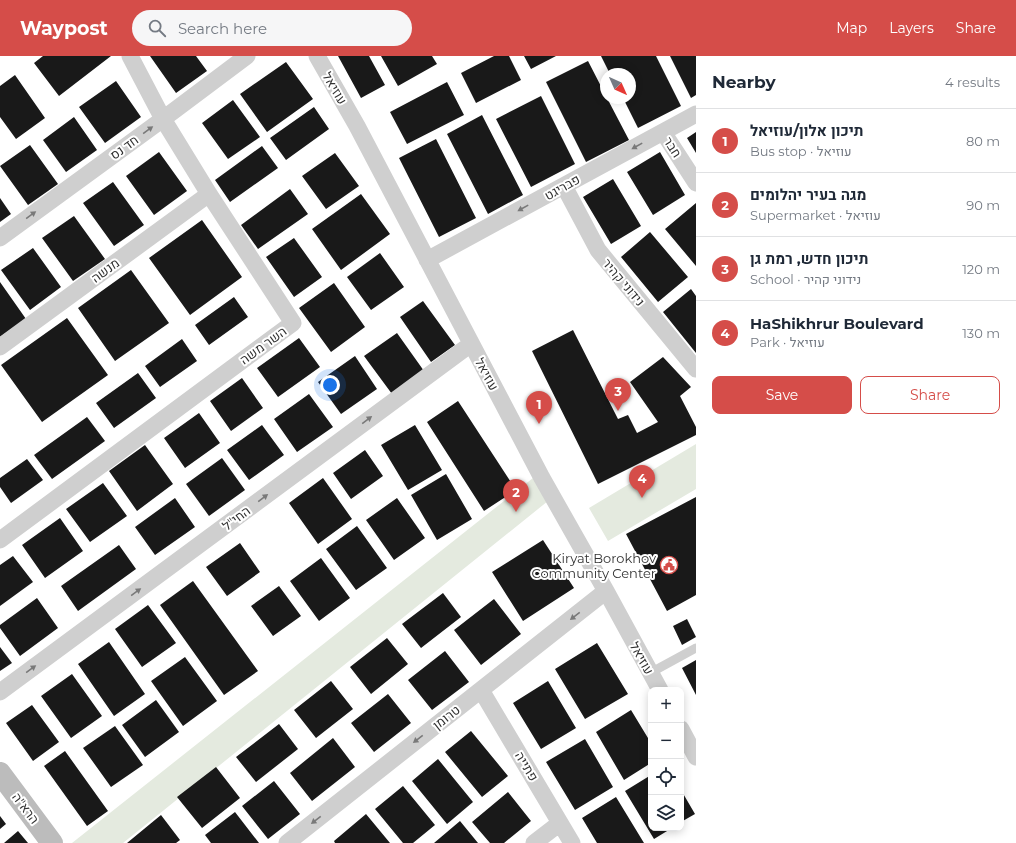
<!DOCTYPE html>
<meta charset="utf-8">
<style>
:root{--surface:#fff;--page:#f6f6f7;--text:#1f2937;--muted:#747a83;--line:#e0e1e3;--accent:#d54d49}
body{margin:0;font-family:Montserrat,Heebo,sans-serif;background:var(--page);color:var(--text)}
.controls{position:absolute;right:12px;bottom:12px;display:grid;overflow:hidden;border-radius:8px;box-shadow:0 2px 10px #0003}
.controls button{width:36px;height:36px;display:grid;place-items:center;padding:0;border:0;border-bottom:1px solid var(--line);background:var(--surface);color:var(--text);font:20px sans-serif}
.compass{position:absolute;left:600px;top:12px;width:36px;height:36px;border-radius:50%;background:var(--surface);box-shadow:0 2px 10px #0003;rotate:135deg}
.you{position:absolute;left:330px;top:329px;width:14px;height:14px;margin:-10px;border:3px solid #fff;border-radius:50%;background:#1a73e8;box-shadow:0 0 0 6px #1a73e833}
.badge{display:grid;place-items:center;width:26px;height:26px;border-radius:50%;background:var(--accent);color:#fff;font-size:13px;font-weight:700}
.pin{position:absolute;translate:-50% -33px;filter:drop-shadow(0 1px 2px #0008)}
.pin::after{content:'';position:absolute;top:21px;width:14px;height:12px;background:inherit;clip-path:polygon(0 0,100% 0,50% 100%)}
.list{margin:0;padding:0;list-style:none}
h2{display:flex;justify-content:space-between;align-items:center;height:52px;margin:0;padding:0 16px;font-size:17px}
h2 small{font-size:13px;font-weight:400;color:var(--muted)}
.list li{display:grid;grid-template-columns:26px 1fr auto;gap:12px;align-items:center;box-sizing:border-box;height:64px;padding:0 16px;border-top:1px solid var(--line)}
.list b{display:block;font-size:15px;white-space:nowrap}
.list p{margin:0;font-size:13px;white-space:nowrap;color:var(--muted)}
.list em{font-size:13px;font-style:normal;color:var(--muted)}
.actions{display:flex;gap:8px;padding:12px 16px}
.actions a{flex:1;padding:9px 0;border:1px solid var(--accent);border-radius:8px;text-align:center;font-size:14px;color:var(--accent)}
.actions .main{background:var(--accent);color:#fff}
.icon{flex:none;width:22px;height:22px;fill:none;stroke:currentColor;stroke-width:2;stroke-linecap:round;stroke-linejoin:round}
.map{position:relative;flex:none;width:696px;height:787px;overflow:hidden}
header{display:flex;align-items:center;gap:24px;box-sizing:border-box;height:56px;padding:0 20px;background:var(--accent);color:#fff}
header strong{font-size:19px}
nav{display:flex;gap:22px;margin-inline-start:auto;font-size:14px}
.search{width:280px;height:36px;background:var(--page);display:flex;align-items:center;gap:10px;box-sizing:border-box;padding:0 14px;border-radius:22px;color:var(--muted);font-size:15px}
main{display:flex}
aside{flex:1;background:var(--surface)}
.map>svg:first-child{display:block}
.green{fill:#e4eadf}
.building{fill:#191919}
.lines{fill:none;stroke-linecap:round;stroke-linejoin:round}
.lane{stroke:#cfcfcf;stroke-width:9}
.street{stroke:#cfcfcf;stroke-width:17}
.secondary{stroke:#bcbcbc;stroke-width:22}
.oneway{fill:#797979}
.labels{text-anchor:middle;stroke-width:4;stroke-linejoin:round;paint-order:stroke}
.street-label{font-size:13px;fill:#323232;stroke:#fff}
.poi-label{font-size:13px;fill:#323232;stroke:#fff;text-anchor:end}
</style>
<header>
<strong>Waypost</strong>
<div class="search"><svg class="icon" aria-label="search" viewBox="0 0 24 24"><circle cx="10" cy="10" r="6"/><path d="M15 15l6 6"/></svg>Search here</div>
<nav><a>Map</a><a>Layers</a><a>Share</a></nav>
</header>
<main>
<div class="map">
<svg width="696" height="787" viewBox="0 0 696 787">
<rect width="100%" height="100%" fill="#fff"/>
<!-- green -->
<path class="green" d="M696,388v45l-88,52 -19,-33z
M533,422l15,23 -425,342h-51z"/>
<!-- building -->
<path class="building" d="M43,0h68l-52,40 -25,-33z
M150,0h46l11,15 -31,22z
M338,0h31l16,29 -24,13z
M381,0h51l5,8 -39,22z
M494,0h15l12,24 -45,23 -15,-30z
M524,0h32l-25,13z
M601,0h55l25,50 -43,22 -15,-30h7v-24h-20z
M670,0h26v39l-5,3z
M588,5l18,35v2h1l22,42 -43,22 -40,-80z
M286,6l27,37 -46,33 -27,-38z
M15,19l30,43 -29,21 -16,-22v-31z
M116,25l25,36 -36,26 -26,-36z
M447,26l17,33 -57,29 -17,-32z
M541,40l34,68 -44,23 -35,-68z
M233,44l27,37 -32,22 -26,-36z
M314,51l15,22 -43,31 -16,-22z
M482,59l41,80 -35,19 -41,-80z
M74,61l23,33 -31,22 -23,-32z
M696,76v21l-9,-15z
M436,83l40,79 -37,19 -40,-79z
M30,89l28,39 -30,21 -28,-39z
M262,90l16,22 -48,34 -15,-22z
M159,96l28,39 -33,24 -28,-39z
M660,96l25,43 -32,20 -26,-43z
M335,97l24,33 -33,23 -24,-33z
M613,123l28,47 -30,18 -28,-47z
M113,126l31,43 -30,21 -31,-43z
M290,133l18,25 -50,35 -17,-24z
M361,138l29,40 -49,36 -29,-41z
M0,142l11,16 -11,8z
M696,147v63l-31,-37z
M74,160l31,43 -32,22 -31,-43z
M202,164l40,57 -52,38 -41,-57z
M650,176l38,45 -30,25 -37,-45z
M294,182l28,39 -28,20 -28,-40z
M33,192l28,39 -31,23 -29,-40z
M380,197l24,34 -33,23 -24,-33z
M131,214l38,53 -54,38 -37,-53z
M0,226l26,37 -26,18z
M334,227l31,44 -34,25 -32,-44z
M691,233l5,7v57l-33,-41z
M234,241l14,20 -39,28 -14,-20z
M423,245l32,44 -24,17 -31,-45z
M67,262l41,57 -66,47 -41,-57z
M573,274l45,89 10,-4 9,18 21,-11 -28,-40 33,-25 28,30 -11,9 16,31v8l-98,49 -66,-133z
M397,277l27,38 -32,23 -28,-38z
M299,282l21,29 -42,30 -21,-29z
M182,283l15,22 -37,26 -15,-21z
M355,300l22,33 -36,25 -23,-32z
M138,317l18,25 -42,30 -18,-25z
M242,322l21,30 -32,23 -21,-30z
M309,338l24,33 -36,25 -23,-33z
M458,345l58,89 -32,21 -57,-89z
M199,357l21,30 -35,25 -21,-30z
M87,361l18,24 -53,38 -18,-24z
M262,369l22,30 -35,25 -22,-30z
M415,369l27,45 -34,20 -27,-45z
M145,389l28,39 -36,27 -28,-40z
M365,394l18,26 -32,23 -18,-26z
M222,402l23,32 -36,26 -23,-32z
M27,403l16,21 -32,23 -11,-16v-9z
M446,418l26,45 -35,21 -26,-45z
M323,422l29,41 -34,25 -29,-41z
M103,427l24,33 -37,26 -24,-33z
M696,441v98l-29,16 -41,-77z
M175,442l20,29 -40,28 -20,-28z
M397,442l28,40 -31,22 -28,-40z
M60,462l23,33 -38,27 -23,-33z
M357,470l30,42 -31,22 -30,-41z
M543,484l31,48 -51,33 -31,-49z
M240,487l20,29 -33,24 -21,-29z
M119,489l17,24 -58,42 -17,-25z
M13,500l20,26 -33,24v-41z
M321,502l29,40 -31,23 -29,-40z
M193,525l65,90 -34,24 -64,-90z
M279,530l22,30 -28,20 -22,-30z
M443,537l18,24 -40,31 -19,-24z
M37,542l21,30 -38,28 -20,-28v-3z
M494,543l27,35 -40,31 -27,-35z
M148,549l28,38 -34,24 -27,-38z
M687,563l9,18 -14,8 -9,-19z
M387,582l21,26 -37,30 -21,-27z
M109,586l36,52 -31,22 -36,-52z
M597,587l31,51 -43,25 -30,-50z
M0,591l12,16 -12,8z
M445,595l24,31 -37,28 -24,-30z
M185,601l32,44 -34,25 -32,-45z
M696,604v35l-14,-27z
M72,618l30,42 -31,22 -30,-42z
M331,625l22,28 -37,29 -22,-28z
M548,625l28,47 -35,21 -28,-46z
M388,638l23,29 -37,29 -23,-29z
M156,644l23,32 -34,25 -23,-32z
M32,649l27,37 -26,19 -27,-38z
M631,654l20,33v20l-27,17 -28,-48z
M279,668l19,25 -42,33 -20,-25z
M115,670l28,39 -32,22 -28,-39z
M471,675l37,45 -26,21 -37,-45z
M333,682l22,29 -43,34 -22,-28z
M585,683l28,48 -38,23 -29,-48z
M65,695l43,60 -21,15 -43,-60z
M438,703l35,43 -26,22 -35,-43z
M216,711l24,31 -38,30 -25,-31z
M651,719v53h21l-18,11 -29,-48z
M274,725l26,33 -32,25 -26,-33z
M403,730l32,39 -22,18h-10l-28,-34z
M681,734l14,24 -14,8z
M508,736l23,29 -27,22h-14l-18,-21z
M616,741l28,46h-47l-15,-25z
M235,756l24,31h-48l-6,-8z
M366,758l24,29h-55l-1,-2z
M161,759l19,25 -4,3h-49z
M0,760l6,8 -6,5z
M460,765l18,22h-44z
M18,775l10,12h-24z"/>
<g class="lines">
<!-- lane -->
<path class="lane" d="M650,617l46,-25"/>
<!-- street -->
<path class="street" d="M317,0l40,70 185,352 64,113 54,99
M663,76l33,51
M564,130l34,64 98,119
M0,182l163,-119 84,-63
M427,204l269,-146
M0,291l209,-153
M0,484l293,-217 -84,-129 -46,-75 -33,-63
M481,634l91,153
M0,636l471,-348
M681,673l15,28
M287,787l319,-252
M534,787l26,-20"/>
<!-- secondary -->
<path class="secondary" d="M0,717l52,70"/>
</g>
<!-- one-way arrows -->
<defs><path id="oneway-solid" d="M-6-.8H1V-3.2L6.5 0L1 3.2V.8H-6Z"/></defs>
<g class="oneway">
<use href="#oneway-solid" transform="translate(148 74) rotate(-36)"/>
<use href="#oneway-solid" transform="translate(637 90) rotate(151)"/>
<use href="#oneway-solid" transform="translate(523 152) rotate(151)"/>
<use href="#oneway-solid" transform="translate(31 159) rotate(-36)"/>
<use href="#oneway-solid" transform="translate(367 364) rotate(-37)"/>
<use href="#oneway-solid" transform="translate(263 442) rotate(-37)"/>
<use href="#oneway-solid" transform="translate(136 536) rotate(-36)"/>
<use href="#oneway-solid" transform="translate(575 560) rotate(142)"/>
<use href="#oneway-solid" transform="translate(31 613) rotate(-36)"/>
<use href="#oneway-solid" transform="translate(418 683) rotate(142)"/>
<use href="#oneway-solid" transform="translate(316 764) rotate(142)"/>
</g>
<!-- icons -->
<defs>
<symbol id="civic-ring" viewBox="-11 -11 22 22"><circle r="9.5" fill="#fff" stroke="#d54d49" stroke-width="1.5"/><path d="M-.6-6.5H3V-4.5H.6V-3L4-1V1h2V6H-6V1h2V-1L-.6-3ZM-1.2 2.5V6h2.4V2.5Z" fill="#d54d49"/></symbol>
</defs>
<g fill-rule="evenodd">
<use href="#civic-ring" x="659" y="499" width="20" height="20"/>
</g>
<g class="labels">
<!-- street labels -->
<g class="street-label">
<text transform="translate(335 32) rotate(60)" y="5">עוזיאל</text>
<text transform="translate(124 91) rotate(-36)" y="5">חד נס</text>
<text transform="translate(673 91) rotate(57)" y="5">חבר</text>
<text transform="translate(562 131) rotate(-29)" y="5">פבריגט</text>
<text transform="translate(105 214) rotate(-36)" y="5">מנשה</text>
<text transform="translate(624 226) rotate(50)" y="5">נידוני קהיר</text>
<text transform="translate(263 289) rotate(-36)" y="5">השר משה</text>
<text transform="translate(487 318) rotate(62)" y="5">עוזיאל</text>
<text transform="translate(236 462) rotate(-37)" y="5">החי"ל</text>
<text transform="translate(642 602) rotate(61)" y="5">עוזיאל</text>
<text transform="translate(446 661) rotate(-38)" y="5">טרומן</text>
<text transform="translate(527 710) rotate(59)" y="5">פתייה</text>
<text transform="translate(26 752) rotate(53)" y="5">הרא"ה</text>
</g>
<!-- poi labels -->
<g class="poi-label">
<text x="656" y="507">Kiryat Borokhov<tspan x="656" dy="15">Community Center</tspan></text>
</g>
</g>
</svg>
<div class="controls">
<button>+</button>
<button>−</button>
<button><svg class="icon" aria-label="locate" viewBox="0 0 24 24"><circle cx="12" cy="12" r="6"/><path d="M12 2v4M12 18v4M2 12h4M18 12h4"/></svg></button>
<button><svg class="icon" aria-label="layers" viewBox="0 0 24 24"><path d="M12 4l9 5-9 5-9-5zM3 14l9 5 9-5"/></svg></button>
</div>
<svg class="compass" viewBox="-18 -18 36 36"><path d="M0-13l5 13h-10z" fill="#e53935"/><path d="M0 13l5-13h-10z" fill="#747a83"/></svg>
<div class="you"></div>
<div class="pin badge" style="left:539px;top:368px">1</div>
<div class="pin badge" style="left:516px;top:456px">2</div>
<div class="pin badge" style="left:618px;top:355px">3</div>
<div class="pin badge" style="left:642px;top:442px">4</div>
</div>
<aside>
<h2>Nearby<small>4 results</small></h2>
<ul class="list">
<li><span class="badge">1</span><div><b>תיכון אלון/עוזיאל</b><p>Bus stop · עוזיאל</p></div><em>80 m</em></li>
<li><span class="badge">2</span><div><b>מגה בעיר יהלומים</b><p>Supermarket · עוזיאל</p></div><em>90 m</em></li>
<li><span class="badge">3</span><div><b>תיכון חדש, רמת גן</b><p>School · נידוני קהיר</p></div><em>120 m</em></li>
<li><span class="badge">4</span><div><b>HaShikhrur Boulevard</b><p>Park · עוזיאל</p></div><em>130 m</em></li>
</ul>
<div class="actions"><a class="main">Save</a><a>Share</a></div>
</aside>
</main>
